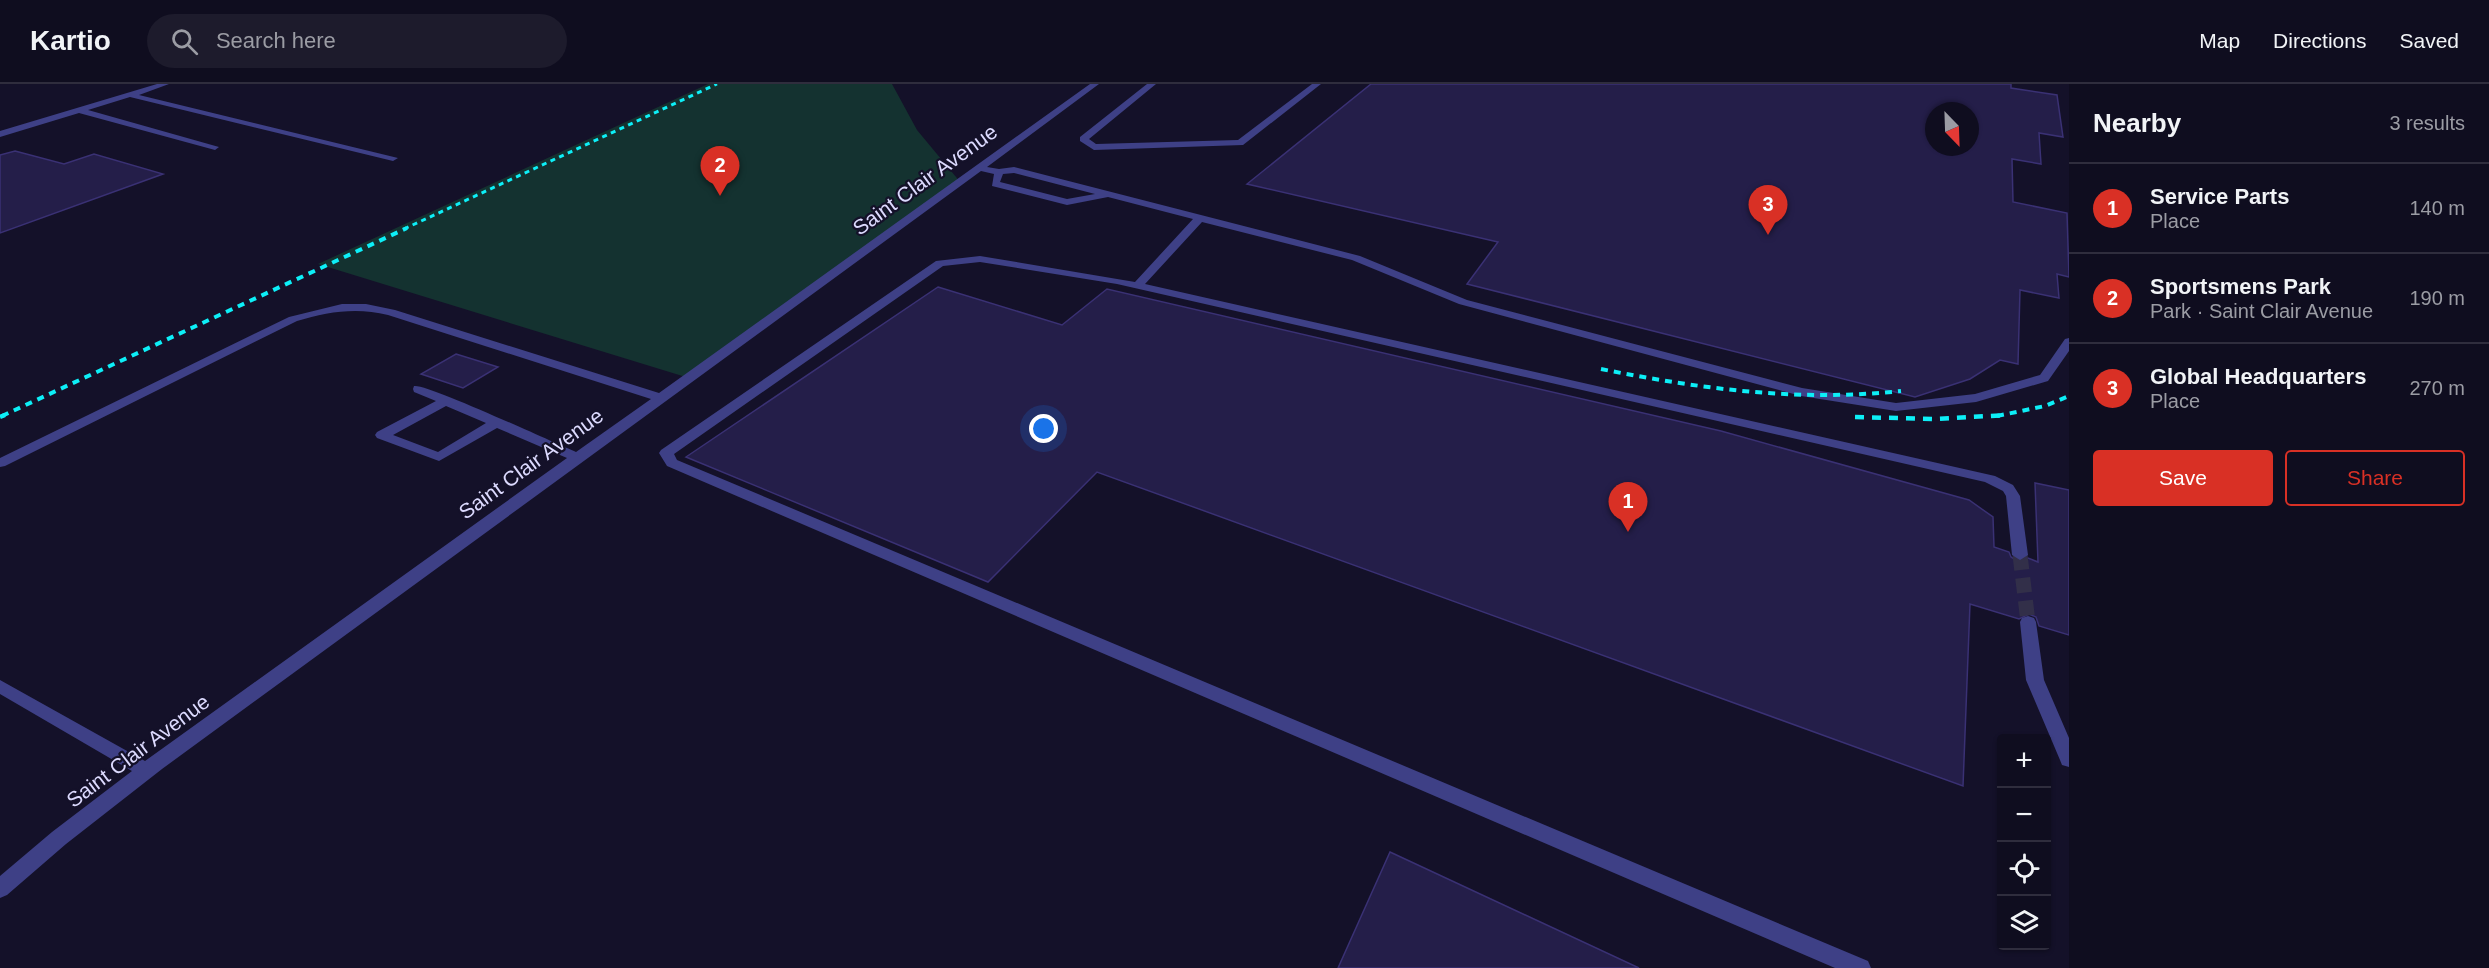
<!DOCTYPE html>
<meta charset="utf-8">
<style>
:root{--surface:#0f0d1f;--page:#1d1b2c;--text:#f1f3f6;--muted:#9b9ca4;--line:#2f2d3d;--accent:#d93025}
body{margin:0;font-family:Helvetica,sans-serif;background:var(--page);color:var(--text)}
.controls{position:absolute;right:18px;bottom:18px;display:grid;overflow:hidden;border-radius:6px;box-shadow:0 2px 4px #0004}
.controls button{width:54px;height:54px;display:grid;place-items:center;padding:0;border:0;border-bottom:2px solid var(--line);background:var(--surface);color:var(--text);font:30px sans-serif}
.compass{position:absolute;left:1925px;top:18px;width:54px;height:54px;border-radius:50%;background:var(--surface);box-shadow:0 2px 4px #0004;rotate:157deg}
.you{position:absolute;left:1044px;top:345px;width:21px;height:21px;margin:-15px;border:4px solid #fff;border-radius:50%;background:#1a73e8;box-shadow:0 0 0 9px #1a73e833}
.badge{display:grid;place-items:center;width:39px;height:39px;border-radius:50%;background:var(--accent);color:#fff;font-size:20px;font-weight:700}
.pin{position:absolute;translate:-50% -50px;filter:drop-shadow(0 2px 3px #0008)}
.pin::after{content:'';position:absolute;top:32px;width:21px;height:18px;background:inherit;clip-path:polygon(0 0,100% 0,50% 100%)}
.list{margin:0;padding:0;list-style:none}
h2{display:flex;justify-content:space-between;align-items:center;height:78px;margin:0;padding:0 24px;font-size:26px}
h2 small{font-size:20px;font-weight:400;color:var(--muted)}
.list li{display:grid;grid-template-columns:39px 1fr auto;gap:18px;align-items:center;box-sizing:border-box;height:90px;padding:0 24px;border-top:2px solid var(--line)}
.list b{display:block;font-size:22px;white-space:nowrap}
.list p{margin:0;font-size:20px;white-space:nowrap;color:var(--muted)}
.list em{font-size:20px;font-style:normal;color:var(--muted)}
.actions{display:flex;gap:12px;padding:18px 24px}
.actions a{flex:1;padding:14px 0;border:2px solid var(--accent);border-radius:6px;text-align:center;font-size:21px;color:var(--accent)}
.actions .main{background:var(--accent);color:#fff}
.icon{flex:none;width:33px;height:33px;fill:none;stroke:currentColor;stroke-width:2;stroke-linecap:round;stroke-linejoin:round}
.map{position:relative;flex:none;width:2069px;height:884px;overflow:hidden}
header{display:flex;align-items:center;gap:36px;box-sizing:border-box;height:84px;padding:0 30px;background:var(--surface);border-bottom:2px solid var(--line)}
header strong{font-size:28px}
nav{display:flex;gap:33px;margin-inline-start:auto;font-size:21px}
.search{width:420px;height:54px;background:var(--page);display:flex;align-items:center;gap:15px;box-sizing:border-box;padding:0 21px;border-radius:33px;color:var(--muted);font-size:22px}
main{display:flex}
aside{flex:1;background:var(--surface)}
.map>svg:first-child{display:block}
.green{fill:#143230}
.building{fill:#241e49;stroke:#3a3174;stroke-width:1.5;fill-rule:evenodd}
.lines{fill:none;stroke-linecap:round;stroke-linejoin:round}
.minor-tunnel{stroke:#322f49;stroke-width:15;stroke-dasharray:15 8;stroke-linecap:butt}
.minor{fill:#3e4086;fill-rule:evenodd}
.rail-far2{stroke:#0deff7;stroke-width:3;stroke-dasharray:5 4.5;stroke-linecap:butt}
.rail-far1{stroke:#0deff7;stroke-width:4;stroke-dasharray:7 6;stroke-linecap:butt}
.rail{stroke:#0deff7;stroke-width:4.5;stroke-dasharray:9 8;stroke-linecap:butt}
.labels{text-anchor:middle;stroke-width:4.5;stroke-linejoin:round;paint-order:stroke}
.street-label{font-size:21px;fill:#dcdafe;stroke:#141129}
</style>
<header>
<strong>Kartio</strong>
<div class="search"><svg class="icon" aria-label="search" viewBox="0 0 24 24"><circle cx="10" cy="10" r="6"/><path d="M15 15l6 6"/></svg>Search here</div>
<nav><a>Map</a><a>Directions</a><a>Saved</a></nav>
</header>
<main>
<div class="map">
<svg width="2069" height="884" viewBox="0 0 2069 884">
<rect width="100%" height="100%" fill="#141129"/>
<!-- green -->
<path class="green" d="M708,0h184l25,46 44,53 -272,195 -371,-114z"/>
<!-- building -->
<path class="building" d="M1371,0h640v4l46,7 6,42 -24,-4 2,31 -29,-5 1,43 54,11 2,64 -12,-3 2,24 -39,-8 -2,74 -18,-4 -30,19 -55,18 -448,-113 31,-42 -251,-58zM1934,27h36v36h-36z
M15,67l49,13 30,-10 69,20 -163,59v-78z
M938,203l124,38 45,-36 614,142 248,69 24,17 1,30 15,5 2,5 8,5 9,-4 10,4 -3,-79 34,7v145l-30,-9 -3,-9 -7,-3 -10,5 -49,-15 -7,182 -866,-314 -109,110 -302,-125z
M456,270l42,13 -35,21 -42,-14z
M1390,768l249,116h-301z"/>
<g class="lines">
<!-- minor-tunnel -->
<path class="minor-tunnel" d="M2020,471l8,67"/>
<!-- minor -->
<path class="minor" d="M157,0h12l-30,11 259,63 -5,3 -263,-64 -42,13 131,37 -4,3 -136,-37 -79,24v-6z
M1090,0h9l-112,83 12,2 15,-2 346,89 107,44 335,88 94,15 79,-9 65,-19 25,-36 4,-1v13l-21,30 -72,21 -80,9 -95,-15 -342,-92 -107,-44 -150,-38 -57,62 850,192 18,9 7,11 8,59 -8,5 -8,-5 -6,-59 -3,-5 -18,-9 -868,-198 -137,-22 -37,4 -269,188 3,6 1191,501 3,7h-36l-1168,-502 -8,-13 2,-3 275,-189 44,-5 155,26 58,-63 -85,-22 -41,8 -75,-19 2,-12 -13,-3 -819,598 -96,75 -59,51 -7,3v-22l52,-44 80,-61 -132,-77v-14l145,81 422,-303 -70,-30 -58,33 -62,-23 -2,-3 2,-3 59,-31 -22,-9 -1,-3 1,-3c12,-3 140,57 162,66l75,-53 -263,-84c-32,-8 -61,-3 -91,6l-292,145 -5,1v-9l289,-141 53,-13h24l29,6 264,83zM1014,89l81,21 -28,5 -67,-17 3,-8zM446,322l40,17 -48,29 -45,-17z
M1147,0h9l-67,55 7,5 142,-4 74,-56h9l-78,61 -149,5 -14,-9v-4z
M2028,532l6,2 2,4 8,58 25,58v29l-7,-2 -2,-5 -34,-80 -6,-58 2,-4z"/>
<!-- rail-far2 -->
<path class="rail-far2" d="M404,145l313,-145"/>
<!-- rail-far1 -->
<path class="rail-far1" d="M1601,285c100,20 198,33 300,22
M2,332l405,-188
M1997,332l48,-10 24,-10"/>
<!-- rail -->
<path class="rail" d="M0,333l5,-2
M1855,333l81,2 71,-4"/>
</g>
<g class="labels">
<!-- street labels -->
<g class="street-label">
<text transform="translate(925 96) rotate(-36)" y="7">Saint Clair Avenue</text>
<text transform="translate(531 380) rotate(-36)" y="7">Saint Clair Avenue</text>
<text transform="translate(138 667) rotate(-37)" y="7">Saint Clair Avenue</text>
</g>
</g>
</svg>
<div class="controls">
<button>+</button>
<button>−</button>
<button><svg class="icon" aria-label="locate" viewBox="0 0 24 24"><circle cx="12" cy="12" r="6"/><path d="M12 2v4M12 18v4M2 12h4M18 12h4"/></svg></button>
<button><svg class="icon" aria-label="layers" viewBox="0 0 24 24"><path d="M12 4l9 5-9 5-9-5zM3 14l9 5 9-5"/></svg></button>
</div>
<svg class="compass" viewBox="-18 -18 36 36"><path d="M0-13l5 13h-10z" fill="#e53935"/><path d="M0 13l5-13h-10z" fill="#9b9ca4"/></svg>
<div class="you"></div>
<div class="pin badge" style="left:1628px;top:448px">1</div>
<div class="pin badge" style="left:720px;top:112px">2</div>
<div class="pin badge" style="left:1768px;top:151px">3</div>
</div>
<aside>
<h2>Nearby<small>3 results</small></h2>
<ul class="list">
<li><span class="badge">1</span><div><b>Service Parts</b><p>Place</p></div><em>140 m</em></li>
<li><span class="badge">2</span><div><b>Sportsmens Park</b><p>Park · Saint Clair Avenue</p></div><em>190 m</em></li>
<li><span class="badge">3</span><div><b>Global Headquarters</b><p>Place</p></div><em>270 m</em></li>
</ul>
<div class="actions"><a class="main">Save</a><a>Share</a></div>
</aside>
</main>
